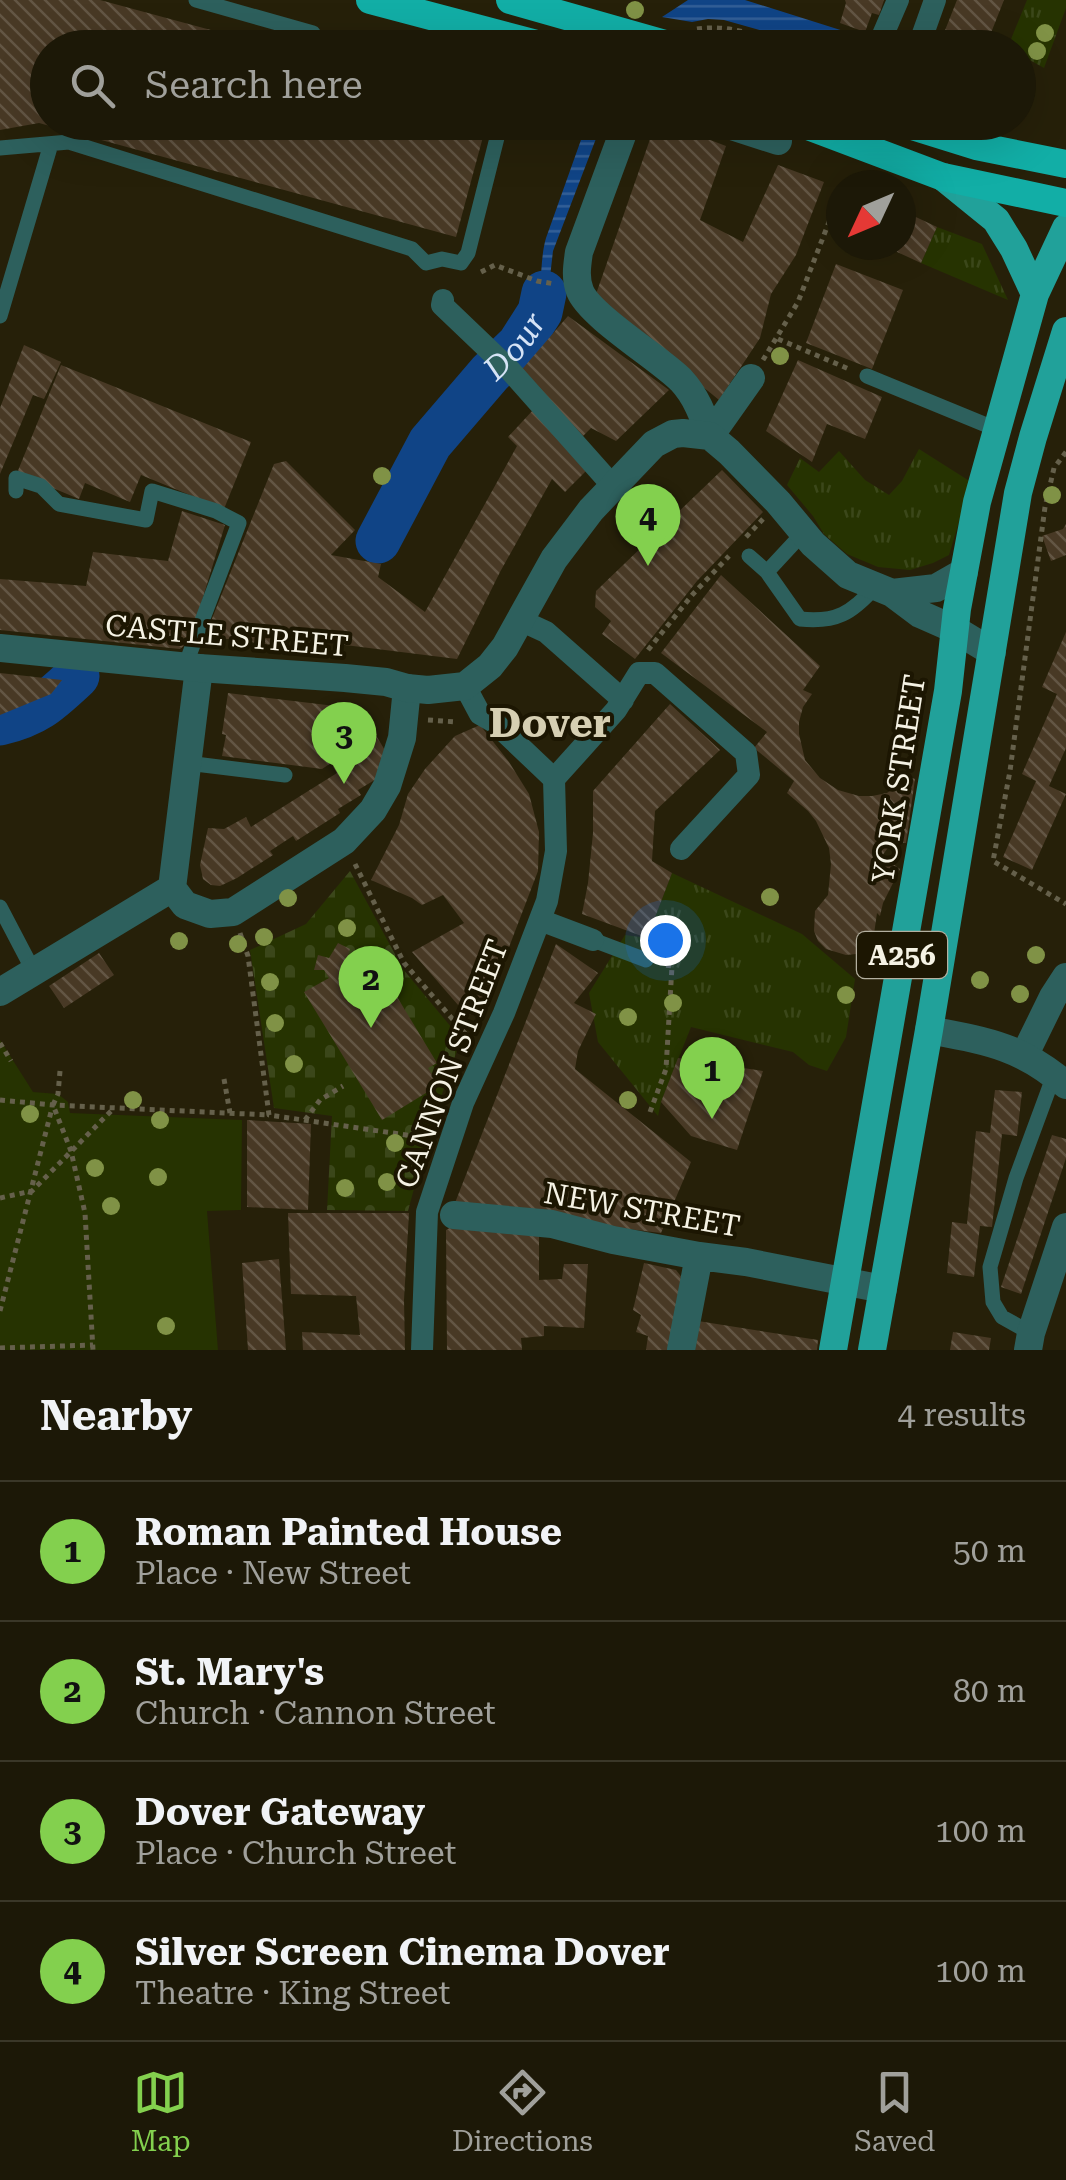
<!DOCTYPE html>
<meta charset="utf-8">
<style>
:root{--surface:#1c1807;--page:#292515;--text:#f1f3f6;--muted:#a0a09b;--line:#3a3728;--accent:#83d04e}
body{margin:0;font-family:"Roboto Serif",serif;background:var(--page);color:var(--text)}
.compass{position:absolute;left:826px;top:170px;width:90px;height:90px;border-radius:50%;background:var(--surface);box-shadow:0 10px 40px #0002;rotate:226deg}
.you{position:absolute;left:665px;top:940px;width:35px;height:35px;margin:-25px;border:8px solid #fff;border-radius:50%;background:#1a73e8;box-shadow:0 0 0 15px #1a73e833}
.badge{display:grid;place-items:center;width:65px;height:65px;border-radius:50%;background:var(--accent);color:#111;font-size:32px;font-weight:700}
.pin{position:absolute;translate:-50% -82px;filter:drop-shadow(0 2px 5px #0008)}
.pin::after{content:'';position:absolute;top:52px;width:35px;height:30px;background:inherit;clip-path:polygon(0 0,100% 0,50% 100%)}
.list{margin:0;padding:0;list-style:none}
h2{display:flex;justify-content:space-between;align-items:center;height:130px;margin:0;padding:0 40px;font-size:42px}
h2 small{font-size:32px;font-weight:400;color:var(--muted)}
.list li{display:grid;grid-template-columns:65px 1fr auto;gap:30px;align-items:center;box-sizing:border-box;height:140px;padding:0 40px;border-top:2px solid var(--line)}
.list b{display:block;font-size:38px;white-space:nowrap}
.list p{margin:0;font-size:32px;white-space:nowrap;color:var(--muted)}
.list em{font-size:32px;font-style:normal;color:var(--muted)}
.icon{flex:none;width:55px;height:55px;fill:none;stroke:currentColor;stroke-width:2;stroke-linecap:round;stroke-linejoin:round}
.map{position:relative;flex:none;width:1066px;height:1350px;overflow:hidden}
.search{position:absolute;background:var(--surface);box-shadow:0 10px 40px #0002;left:30px;right:30px;top:30px;height:110px;display:flex;align-items:center;gap:25px;box-sizing:border-box;padding:0 35px;border-radius:55px;color:var(--muted);font-size:38px}
.sheet{height:690px;background:var(--surface)}
nav{display:flex;justify-content:space-around;align-items:center;box-sizing:border-box;height:140px;border-top:2px solid var(--line);background:var(--surface);font-size:28px;color:var(--muted)}
nav a{display:grid;justify-items:center;gap:5px}
nav .on{color:var(--accent)}
.map>svg:first-child{display:block}
.grass{fill:url(#grass-tufts)}
.cemetery{fill:url(#cemetery-stones)}
.park{fill:#263301}
.water{fill:url(#water-rules)}
.lines{fill:none;stroke-linecap:round;stroke-linejoin:round}
.river{stroke:#104486;stroke-width:45}
.building{fill:url(#building-back-hatch)}
.path{stroke:#65604b;stroke-width:5;stroke-dasharray:5 5;stroke-linecap:butt}
.service{stroke:#2d605d;stroke-width:15}
.pedestrian{stroke:#2d605d;stroke-width:22}
.minor{stroke:#2d605d;stroke-width:28}
.tertiary{stroke:#2d605d;stroke-width:28}
.primary{stroke:#21a19a;stroke-width:28}
.trunk{stroke:#12aea6;stroke-width:28}
.tree{fill:#809246}
.labels{text-anchor:middle;stroke-width:8;stroke-linejoin:round;paint-order:stroke}
.shield{fill:#1c1602;stroke:#b4b0a0;stroke-width:2.5}
.shield-label{font-size:28px;font-weight:bold;fill:#f5f2e4}
.street-label{font-size:30px;fill:#f5f2e4;stroke:#1c1602}
.water-label{font-size:32px;font-style:italic;fill:#d5e3f6;stroke:#1c1602}
.district-label{font-size:40px;font-weight:bold;fill:#d6cfb3;stroke:#1c1602}
</style>
<div class="map">
<svg width="1066" height="1350" viewBox="0 0 1066 1350">
<defs>
<pattern id="grass-tufts" width="24" height="20" patternUnits="userSpaceOnUse" patternTransform="scale(2.5)"><rect width="24" height="20" fill="#263301"/><path d="M3 7l-1-3M5 7V3M7 7l1-3M15 17l-1-3M17 17v-4M19 17l1-3" fill="none" stroke="#3b471a"/></pattern>
<pattern id="cemetery-stones" width="16" height="16" patternUnits="userSpaceOnUse" patternTransform="scale(2.5)"><rect width="16" height="16" fill="#263301"/><path d="M2 7V4a2 2 0 0 1 4 0v3zM10 15v-3a2 2 0 0 1 4 0v3z" fill="#3b471a"/></pattern>
<pattern id="water-rules" width="6" height="5" patternUnits="userSpaceOnUse" patternTransform="scale(2.5)"><rect width="6" height="5" fill="#104486"/><path d="M0 2.5h6" fill="none" stroke="#335f97"/></pattern>
<pattern id="building-back-hatch" width="6" height="6" patternUnits="userSpaceOnUse" patternTransform="scale(2.5)"><rect width="6" height="6" fill="#483925"/><path d="M-1 5l2 2M0 0l6 6M5-1l2 2" fill="none" stroke="#635644"/></pattern>
</defs>
<rect width="100%" height="100%" fill="#262009"/>
<!-- grass -->
<path class="grass" d="M1027,0h39v8l-22,60 -25,-14 -1,-6 -8,-1 -1,-3z
M937,227l45,17 26,56 -87,-37z
M919,449l52,33 -22,73 -16,8 -23,7 -32,-3 -31,-13 -23,-20 -11,-18 -26,-31 13,-27 19,14 20,-21 26,29 24,15 13,-14z
M672,873l130,61 53,45 -9,58 -19,34 -18,-6 -16,-13 -102,-25 -30,75 -3,14 -60,-74 -9,-49 36,-58 22,3z"/>
<!-- cemetery -->
<path class="cemetery" d="M350,871l53,98 58,70 -31,90 -22,82 -81,-1 5,-94 -58,-8 -24,-158 56,-26z"/>
<!-- park -->
<path class="park" d="M0,1040l33,52 25,2 10,8 2,11 172,7 -1,90 -34,1 11,139h-218z"/>
<!-- water -->
<path class="water" d="M688,0h57l143,45 -1,3 -66,-1 -97,-27 -16,-1 -16,3 -30,-5z
M587,123h15l-49,128 -6,52 -5,17 -4,10 -16,18 -6,-7c6,-8 15,-18 19,-28 8,-20 4,-51 11,-75z"/>
<g class="lines">
<!-- river -->
<g class="river">
<path id="s1" d="M378,541l52,-98 60,-70 29,-28 21,-33 4,-19"/>
<path d="M0,723c37,-9 49,-21 77,-47"/>
</g>
</g>
<!-- building -->
<path class="building" d="M0,0h100l170,46 -222,2v74h439l-31,115 -417,-114 -39,7z
M845,0h39l-5,15 -7,-2 -7,19 -25,-9 6,-20z
M957,0h47l-19,48h-47z
M384,38l29,8v2h-31z
M656,122h7l63,24 -26,74 43,22 35,-77 46,17 -28,73 -25,39 -11,44 -41,62 -124,-103z
M901,210l36,17 -16,36 -39,-18h19z
M836,264l67,26 -31,79 -66,-26z
M568,316l101,74 -53,51 -25,-13 -12,12 -61,-66z
M24,345l37,17 -17,37 -11,-4 -33,79v-66z
M798,360l84,37 -17,42 -38,-15 -15,38 -46,-31z
M61,365l190,77 -27,67 -83,-34 -11,27 -45,-19 -6,16 -62,-26z
M534,409l53,61 -22,22 -13,-13 -52,93 -43,87 -184,-23 -1,9 -67,-9 69,-172 12,-3 69,69 -24,25 50,9 -3,13 47,35 92,-166 -9,-9z
M722,470l41,42 -66,69 -62,78 -33,-25 9,-13 -16,-14 1,-16z
M182,511l43,14 -35,115 -10,9 -180,-19v-51l86,7 7,-34 75,9z
M1066,524v31l-15,6 -9,-25 21,-7z
M721,575l99,91 -17,24 9,4 -9,13 -4,15v12l6,26 15,18 18,12 21,6h13l15,-3 23,-16 5,2 -9,64 -14,-1 -10,14 18,13 -17,34 -3,13 -3,-3 -4,28 -17,13 -10,1 -20,-6 -8,-8 -4,-10 1,-20 13,-16 3,-31 -2,-16 -13,-27 -8,-10 -21,-18 7,-12 -40,-33 13,-16 -106,-79z
M1066,632v116l-17,38 17,8 -34,76 -29,-13 33,-76 -14,-7 35,-80 -15,-7z
M0,673l62,7 -11,14 -51,21z
M228,693l132,16 26,43 -8,26 -20,12 3,5 -23,14 2,4 -44,28 -3,-5 -23,15 3,4 -36,23 -17,8 -9,-1 -8,-6 -3,-14 8,-37 16,1 22,-12 5,10 86,-54 -6,-10 -9,6 -100,-13 4,-21 -4,-1z
M670,704l50,46 -65,61 -3,50 20,12 -25,65 -65,-24 6,-31 5,-50v-42z
M480,725l29,37 20,32 10,38 -1,39 -56,147 -17,-5 -53,-61 52,-29 -21,-28 -21,10 -10,-7 -41,-18 28,-55 9,-31 17,-25 30,-33z
M338,943l12,6 -2,5 11,19 17,-11 61,101 -9,5 11,17 -57,35 -78,-128 25,-14 -5,-8h-10l4,-15 11,3z
M556,944l42,29 -24,30 22,11 -18,37 -3,18 116,93 -30,71 -208,-25z
M99,953l15,22 -50,33 -15,-22z
M678,1058l85,13 -26,79 -46,-14 -30,-34z
M995,1090l27,2 -5,44 -15,-2 -10,93 -12,-1 -6,51 -27,-4 5,-51 15,2 9,-93 14,2z
M247,1120l64,4 -3,86 -61,-3z
M1052,1135l14,4v19l-45,136 -20,-7z
M288,1213h121l-5,87 1,50h-102l-1,-18 58,3 -4,-39 -65,-2z
M457,1224l82,4v52l23,-1 2,-15h24l-4,64 -40,-2v10l-23,2 1,12h-75l-1,-120z
M279,1259l7,91h-38l-6,-87z
M644,1263l32,7 7,9 -11,71h-26l2,-14 -12,-4 5,-17 -8,-5z
M698,1321l120,19 -1,10h-123z
M953,1332l38,6 -2,12h-39z"/>
<g class="lines">
<!-- path -->
<path class="path" d="M697,29c34,-5 65,8 97,19
M481,272l14,-7 42,16 18,3
M778,339l71,30
M763,360l35,-58 43,-111
M1066,452l-12,16 -9,39 -35,264 -17,90 73,43
M746,537l17,-18
M648,650l45,-56 36,-38
M428,720l29,2
M355,864l49,99 65,75
M240,933l8,23 21,159 158,23
M0,1043l11,18
M60,1071l-2,23 -5,11 18,46 14,62 8,137
M224,1079l6,34
M0,1100l53,5 216,10
M650,1112l16,-43 6,-103 -8,-1
M305,1120l15,-20 23,-14
M0,1198l32,-7 80,-81
M0,1311l52,-203
M0,1348l93,-3"/>
<!-- service -->
<path class="service" d="M196,0l117,33
M0,148l69,-6 343,107 14,14 16,-4 19,4 7,-10 33,-131
M0,316l51,-172
M867,376l129,53
M16,491v-13l25,8 18,18 87,16 6,-29 64,20 23,12 -54,143
M804,532l-37,40 33,47c36,4 52,-6 75,-32
M749,556l18,16
M187,763l98,12
M0,907l34,65
M593,940l53,20
M1031,1333l-29,-16 -9,-15 -3,-35 26,-89 38,-103"/>
<!-- pedestrian -->
<path class="pedestrian" d="M882,37l16,-37
M919,45l16,-45
M443,300l-1,5 66,63 104,117
M520,620l26,12 77,68
M465,686l15,28 14,8 60,57
M540,920l53,20
M422,1350l5,-138 36,-109 41,-90 43,-112 9,-50 -2,-72 62,-69 23,-37h16l91,80 3,22 -68,74"/>
<!-- minor -->
<path class="minor" d="M627,122l-48,130c-2,14 -4,26 1,39 10,25 79,67 101,89 15,16 22,35 29,56
M719,122l59,19
M710,436l41,-58
M199,668l-27,220 13,17 25,9 23,-2 111,-71 29,-31 14,-24 15,-48 5,-50
M0,992l172,-104
M1025,1054l28,-57 13,-20
M454,1215l98,9 61,16 86,16 47,6 137,27
M681,1350l18,-94
M1028,1350l3,-17 35,-106"/>
<!-- tertiary -->
<path class="tertiary" d="M892,593l44,-5 28,-16
M0,648l199,20 146,10 41,4 21,6 21,2 37,-4 25,-20 15,-19 49,-88 37,-49 63,-66 19,-10 10,-1 27,3 19,16 49,50 35,42 35,31 44,18 28,21 34,15 38,23
M929,1030c58,11 92,16 137,55"/>
<!-- primary -->
<path class="primary" d="M943,177l53,43 18,29 21,45
M833,1350l115,-659 9,-82 20,-107 58,-208 31,-66
M872,1350l57,-320 89,-537 15,-56 33,-106"/>
<!-- trunk -->
<path class="trunk" d="M370,0l182,48
M510,0l169,48
M797,122l146,55 123,26
M899,122l77,24 90,18"/>
</g>
<!-- trees -->
<g class="tree">
<circle cx="635" cy="10" r="9"/>
<circle cx="1045" cy="33" r="9"/>
<circle cx="1037" cy="51" r="9"/>
<circle cx="780" cy="356" r="9"/>
<circle cx="382" cy="476" r="9"/>
<circle cx="1052" cy="495" r="9"/>
<circle cx="770" cy="897" r="9"/>
<circle cx="288" cy="898" r="9"/>
<circle cx="347" cy="928" r="9"/>
<circle cx="264" cy="937" r="9"/>
<circle cx="179" cy="941" r="9"/>
<circle cx="238" cy="944" r="9"/>
<circle cx="1036" cy="955" r="9"/>
<circle cx="980" cy="980" r="9"/>
<circle cx="270" cy="982" r="9"/>
<circle cx="1020" cy="994" r="9"/>
<circle cx="846" cy="995" r="9"/>
<circle cx="673" cy="1003" r="9"/>
<circle cx="628" cy="1017" r="9"/>
<circle cx="275" cy="1023" r="9"/>
<circle cx="294" cy="1064" r="9"/>
<circle cx="133" cy="1100" r="9"/>
<circle cx="628" cy="1100" r="9"/>
<circle cx="30" cy="1114" r="9"/>
<circle cx="160" cy="1120" r="9"/>
<circle cx="395" cy="1143" r="9"/>
<circle cx="95" cy="1168" r="9"/>
<circle cx="158" cy="1177" r="9"/>
<circle cx="387" cy="1182" r="9"/>
<circle cx="345" cy="1188" r="9"/>
<circle cx="111" cy="1206" r="9"/>
<circle cx="166" cy="1326" r="9"/>
</g>
<g class="labels">
<!-- shield labels -->
<rect class="shield" x="857" y="932" width="90" height="46" rx="8"/>
<g class="shield-label">
<text x="902" y="965">A256</text>
</g>
<!-- street labels -->
<g class="street-label">
<text transform="translate(227 636) rotate(5)" y="10">CASTLE STREET</text>
<text transform="translate(899 779) rotate(-81)" y="10">YORK STREET</text>
<text transform="translate(452 1064) rotate(-69)" y="10">CANNON STREET</text>
<text transform="translate(642 1210) rotate(10)" y="10">NEW STREET</text>
</g>
<!-- water labels -->
<g class="water-label">
<text dy="11" stroke="none"><textPath href="#s1" startOffset="240">Dour</textPath></text>
</g>
<!-- district labels -->
<g class="district-label">
<text x="550" y="737">Dover</text>
</g>
</g>
</svg>
<svg class="compass" viewBox="-18 -18 36 36"><path d="M0-13l5 13h-10z" fill="#e53935"/><path d="M0 13l5-13h-10z" fill="#a0a09b"/></svg>
<div class="you"></div>
<div class="pin badge" style="left:712px;top:1119px">1</div>
<div class="pin badge" style="left:371px;top:1028px">2</div>
<div class="pin badge" style="left:344px;top:784px">3</div>
<div class="pin badge" style="left:648px;top:566px">4</div>
<div class="search"><svg class="icon" aria-label="search" viewBox="0 0 24 24"><circle cx="10" cy="10" r="6"/><path d="M15 15l6 6"/></svg>Search here</div>
</div>
<section class="sheet">
<h2>Nearby<small>4 results</small></h2>
<ul class="list">
<li><span class="badge">1</span><div><b>Roman Painted House</b><p>Place · New Street</p></div><em>50 m</em></li>
<li><span class="badge">2</span><div><b>St. Mary's</b><p>Church · Cannon Street</p></div><em>80 m</em></li>
<li><span class="badge">3</span><div><b>Dover Gateway</b><p>Place · Church Street</p></div><em>100 m</em></li>
<li><span class="badge">4</span><div><b>Silver Screen Cinema Dover</b><p>Theatre · King Street</p></div><em>100 m</em></li>
</ul>
</section>
<nav>
<a class="on"><svg class="icon" aria-label="map" viewBox="0 0 24 24"><path d="M3 6l6-2 6 2 6-2v14l-6 2-6-2-6 2zM9 4v14M15 6v14"/></svg>Map</a>
<a><svg class="icon" aria-label="directions" viewBox="0 0 24 24"><path d="M12 3l9 9-9 9-9-9zM9 14v-3h6M13 9l2 2-2 2"/></svg>Directions</a>
<a><svg class="icon" aria-label="saved" viewBox="0 0 24 24"><path d="M7 4h10v16l-5-4-5 4z"/></svg>Saved</a>
</nav>
